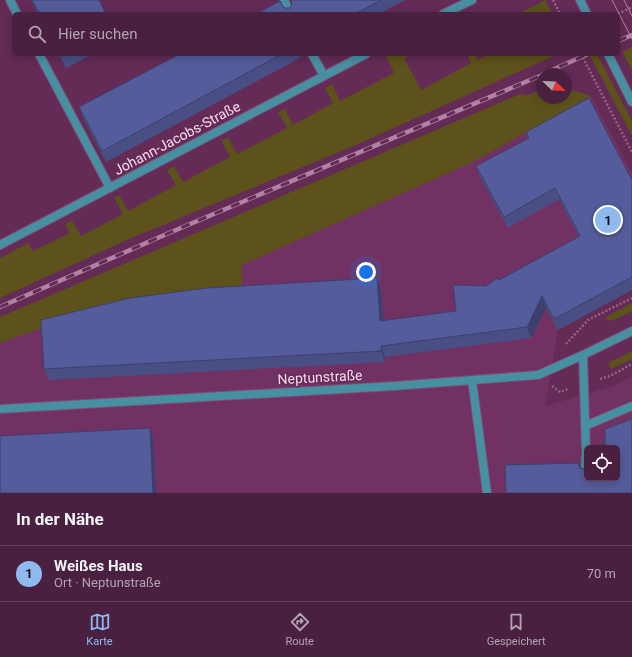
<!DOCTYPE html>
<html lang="de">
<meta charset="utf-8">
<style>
:root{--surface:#4a2040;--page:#512847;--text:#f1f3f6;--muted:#b2a3b1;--line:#613e59;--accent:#90b9f0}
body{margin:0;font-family:Roboto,sans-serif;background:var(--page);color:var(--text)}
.controls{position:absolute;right:12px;bottom:12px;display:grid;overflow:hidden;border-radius:6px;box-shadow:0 2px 10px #0003}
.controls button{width:36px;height:36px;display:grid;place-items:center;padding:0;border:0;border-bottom:1px solid var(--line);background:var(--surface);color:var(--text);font:20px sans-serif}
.compass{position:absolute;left:536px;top:68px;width:36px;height:36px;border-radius:50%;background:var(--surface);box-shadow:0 2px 10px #0003;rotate:113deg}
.you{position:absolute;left:366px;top:272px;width:14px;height:14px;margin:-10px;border:3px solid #fff;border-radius:50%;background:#1a73e8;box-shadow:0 0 0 6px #1a73e833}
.badge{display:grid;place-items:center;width:26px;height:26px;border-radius:50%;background:var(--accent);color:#111;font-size:13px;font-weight:700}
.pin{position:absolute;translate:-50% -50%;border:2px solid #fff;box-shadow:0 1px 4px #0006}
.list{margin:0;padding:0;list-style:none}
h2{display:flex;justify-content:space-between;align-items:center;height:52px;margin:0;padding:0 16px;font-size:17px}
h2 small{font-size:13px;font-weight:400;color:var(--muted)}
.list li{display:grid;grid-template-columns:26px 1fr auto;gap:12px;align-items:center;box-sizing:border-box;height:56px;padding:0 16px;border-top:1px solid var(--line)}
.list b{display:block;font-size:15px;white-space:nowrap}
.list p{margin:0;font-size:13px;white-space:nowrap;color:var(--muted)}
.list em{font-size:13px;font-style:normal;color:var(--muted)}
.icon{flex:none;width:22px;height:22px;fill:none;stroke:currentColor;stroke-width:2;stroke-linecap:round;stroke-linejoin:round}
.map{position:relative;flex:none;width:632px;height:493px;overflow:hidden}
.search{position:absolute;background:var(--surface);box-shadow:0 2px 10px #0003;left:12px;right:12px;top:12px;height:44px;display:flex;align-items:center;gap:10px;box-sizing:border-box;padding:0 14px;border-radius:6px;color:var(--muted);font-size:15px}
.sheet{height:108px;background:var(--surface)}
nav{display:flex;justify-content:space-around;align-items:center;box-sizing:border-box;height:56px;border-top:1px solid var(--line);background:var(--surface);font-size:11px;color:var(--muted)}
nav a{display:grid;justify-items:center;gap:2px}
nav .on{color:var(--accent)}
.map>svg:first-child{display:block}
.built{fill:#713263;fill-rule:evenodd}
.green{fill:#5d521b}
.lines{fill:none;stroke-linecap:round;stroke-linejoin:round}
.service-casing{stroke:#7f4a72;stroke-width:10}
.minor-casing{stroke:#7f4a72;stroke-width:10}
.tertiary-casing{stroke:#7f4a72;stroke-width:10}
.path{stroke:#956388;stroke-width:2.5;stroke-dasharray:2 2;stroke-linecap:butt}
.service{stroke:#4790a2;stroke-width:8}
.minor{stroke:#4790a2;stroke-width:8}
.tertiary{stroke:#4790a2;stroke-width:8}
.tram{stroke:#b082a4;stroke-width:1}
.rail-casing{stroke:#b082a4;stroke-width:4.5}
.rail{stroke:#632b56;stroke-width:3;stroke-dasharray:9;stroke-linecap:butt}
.wall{fill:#494f85}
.shaded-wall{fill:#3c406c}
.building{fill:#555c9b;stroke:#3c406c}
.labels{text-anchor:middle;stroke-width:3;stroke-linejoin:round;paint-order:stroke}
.street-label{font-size:14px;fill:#fcd9f1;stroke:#632b56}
</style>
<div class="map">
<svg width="632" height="493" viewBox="0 0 632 493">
<rect width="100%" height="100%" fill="#632b56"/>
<!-- built -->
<path class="built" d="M591,96l41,77v117l-74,40 -13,76 69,-20 18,-10v117h-632v-150l36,-13 206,-65 231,-103zM587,448h30v30h-30z"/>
<!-- green -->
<path class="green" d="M545,0l8,14h-35z
M632,47v23l-10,-18z
M391,54h20l-7,4 17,32 50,-27 -4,-9h8l3,6 12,-6h68l-202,91 -227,94 -129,59v-40l28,-15 5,8 37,-18 -5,-9 7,-3 9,15 42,-22 -9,-16 5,-3 9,16 48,-26 -9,-15 7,-4 9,16 47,-25 -9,-17 7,-2 9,16 50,-26 -9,-16 7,-3 8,16 40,-22 -8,-15 7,-4 8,17 54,-28 -8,-16z
M589,54h8l35,67v15z
M566,88l25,8 -118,66 -231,103v25l-31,1 -175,39 -36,13v-26l520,-223 8,1 14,-6v9h24z
M632,303v8l-20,10 -8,-3z
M632,351v8l-21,10 -3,-6z"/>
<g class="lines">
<defs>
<path id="service" d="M583,355l3,97 -1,15
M472,380l15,113
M585,426l47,-20"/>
<path id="minor" d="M10,0l7,14
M284,0l7,14
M443,14l29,-14
M39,54l71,134
M312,54l12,22
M0,245l366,-191
M0,409l394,-23 144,-11 45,-20 49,-24"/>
<path id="tertiary" d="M580,0l7,14
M608,54l24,48"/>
</defs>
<!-- service casing -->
<use href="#service" class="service-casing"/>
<!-- minor casing -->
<use href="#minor" class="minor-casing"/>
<!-- tertiary casing -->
<use href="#tertiary" class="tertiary-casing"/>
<!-- path -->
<path class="path" d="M553,0l7,14
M618,14l14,-7
M581,54l51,98
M566,344l22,-24 44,-22
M600,379l10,-3 22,-12
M552,386l8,6 8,-3"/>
<!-- service -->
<use href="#service" class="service"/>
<!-- minor -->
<use href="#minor" class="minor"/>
<!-- tertiary -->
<use href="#tertiary" class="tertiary"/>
<!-- tram -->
<path class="tram" d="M612,0l20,39
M624,0l8,16"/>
<defs>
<path id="rail" d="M618,41l14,-6
M543,74l45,-20
M0,307l169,-74 373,-158"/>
</defs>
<!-- rail casing -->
<use href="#rail" class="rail-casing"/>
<!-- rail -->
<use href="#rail" class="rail"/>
</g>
<!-- wall -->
<path class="wall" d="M31,0h68l7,14h-68z
M291,0h114l-26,14h-123l28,-6h6l2,-5z
M59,54h34l-27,14z
M180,54h126l-6,4 -194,104 -23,-44 -4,-11z
M526,132l106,48v110l-74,40 -12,-22 -15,30 -146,19v5l-337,18 -4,-11 333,-91 4,11 2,32 73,-10 30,-25 13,-6 80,-43 -20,-38 -51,29 -28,-51 -4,-11 52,-27z"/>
<!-- shaded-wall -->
<path class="shaded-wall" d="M299,54h7l-6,4z
M377,278l4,11 3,43 -4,-11z
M542,296l4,12 -15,30 -4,-11z
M381,346l4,11v5l-4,-11z
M150,428l3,9 3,56h-3z"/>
<!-- building -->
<path class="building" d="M32,0h67l7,14h-66z
M291,0h90l-26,14h-99l24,-13 4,7h6l2,-5z
M61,54h7l-6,3z
M180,54h102l-180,97 -23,-44z
M589,98l43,82v97l-78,42 -12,-23 -15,31 -146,19v5l-337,18 -3,-49 89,-22 77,-10 170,-10 3,43 76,-10 -3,-26 33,1 11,-8 2,2 81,-44 -25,-48 -51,29 -28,-51 53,-28 -3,-6z
M632,419v74h-126l-1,-28 73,-2 2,5 4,1 3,-2v11h30v-30h-12v-19z
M150,428l3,65h-153v-57z"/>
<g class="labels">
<!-- street labels -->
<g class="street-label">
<text transform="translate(177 138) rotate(-28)" y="5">Johann-Jacobs-Straße</text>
<text transform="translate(320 377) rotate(-3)" y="5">Neptunstraße</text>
</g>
</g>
</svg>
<div class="controls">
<button><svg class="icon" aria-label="locate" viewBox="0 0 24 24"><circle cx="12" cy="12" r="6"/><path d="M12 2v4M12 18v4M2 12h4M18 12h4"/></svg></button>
</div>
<svg class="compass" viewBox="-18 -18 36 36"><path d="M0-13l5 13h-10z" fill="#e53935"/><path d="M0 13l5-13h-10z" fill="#b2a3b1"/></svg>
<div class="you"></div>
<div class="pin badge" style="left:608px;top:220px">1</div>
<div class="search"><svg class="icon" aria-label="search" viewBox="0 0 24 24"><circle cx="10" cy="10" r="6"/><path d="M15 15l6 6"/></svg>Hier suchen</div>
</div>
<section class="sheet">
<h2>In der Nähe<small></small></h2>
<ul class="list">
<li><span class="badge">1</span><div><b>Weißes Haus</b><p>Ort · Neptunstraße</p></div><em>70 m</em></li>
</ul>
</section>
<nav>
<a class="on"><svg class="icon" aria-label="map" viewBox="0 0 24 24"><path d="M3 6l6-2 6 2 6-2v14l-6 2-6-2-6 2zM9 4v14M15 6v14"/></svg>Karte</a>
<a><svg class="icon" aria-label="directions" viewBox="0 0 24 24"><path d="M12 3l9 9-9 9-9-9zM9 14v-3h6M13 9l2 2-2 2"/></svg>Route</a>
<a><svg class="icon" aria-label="saved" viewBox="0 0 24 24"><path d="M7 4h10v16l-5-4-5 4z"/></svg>Gespeichert</a>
</nav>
